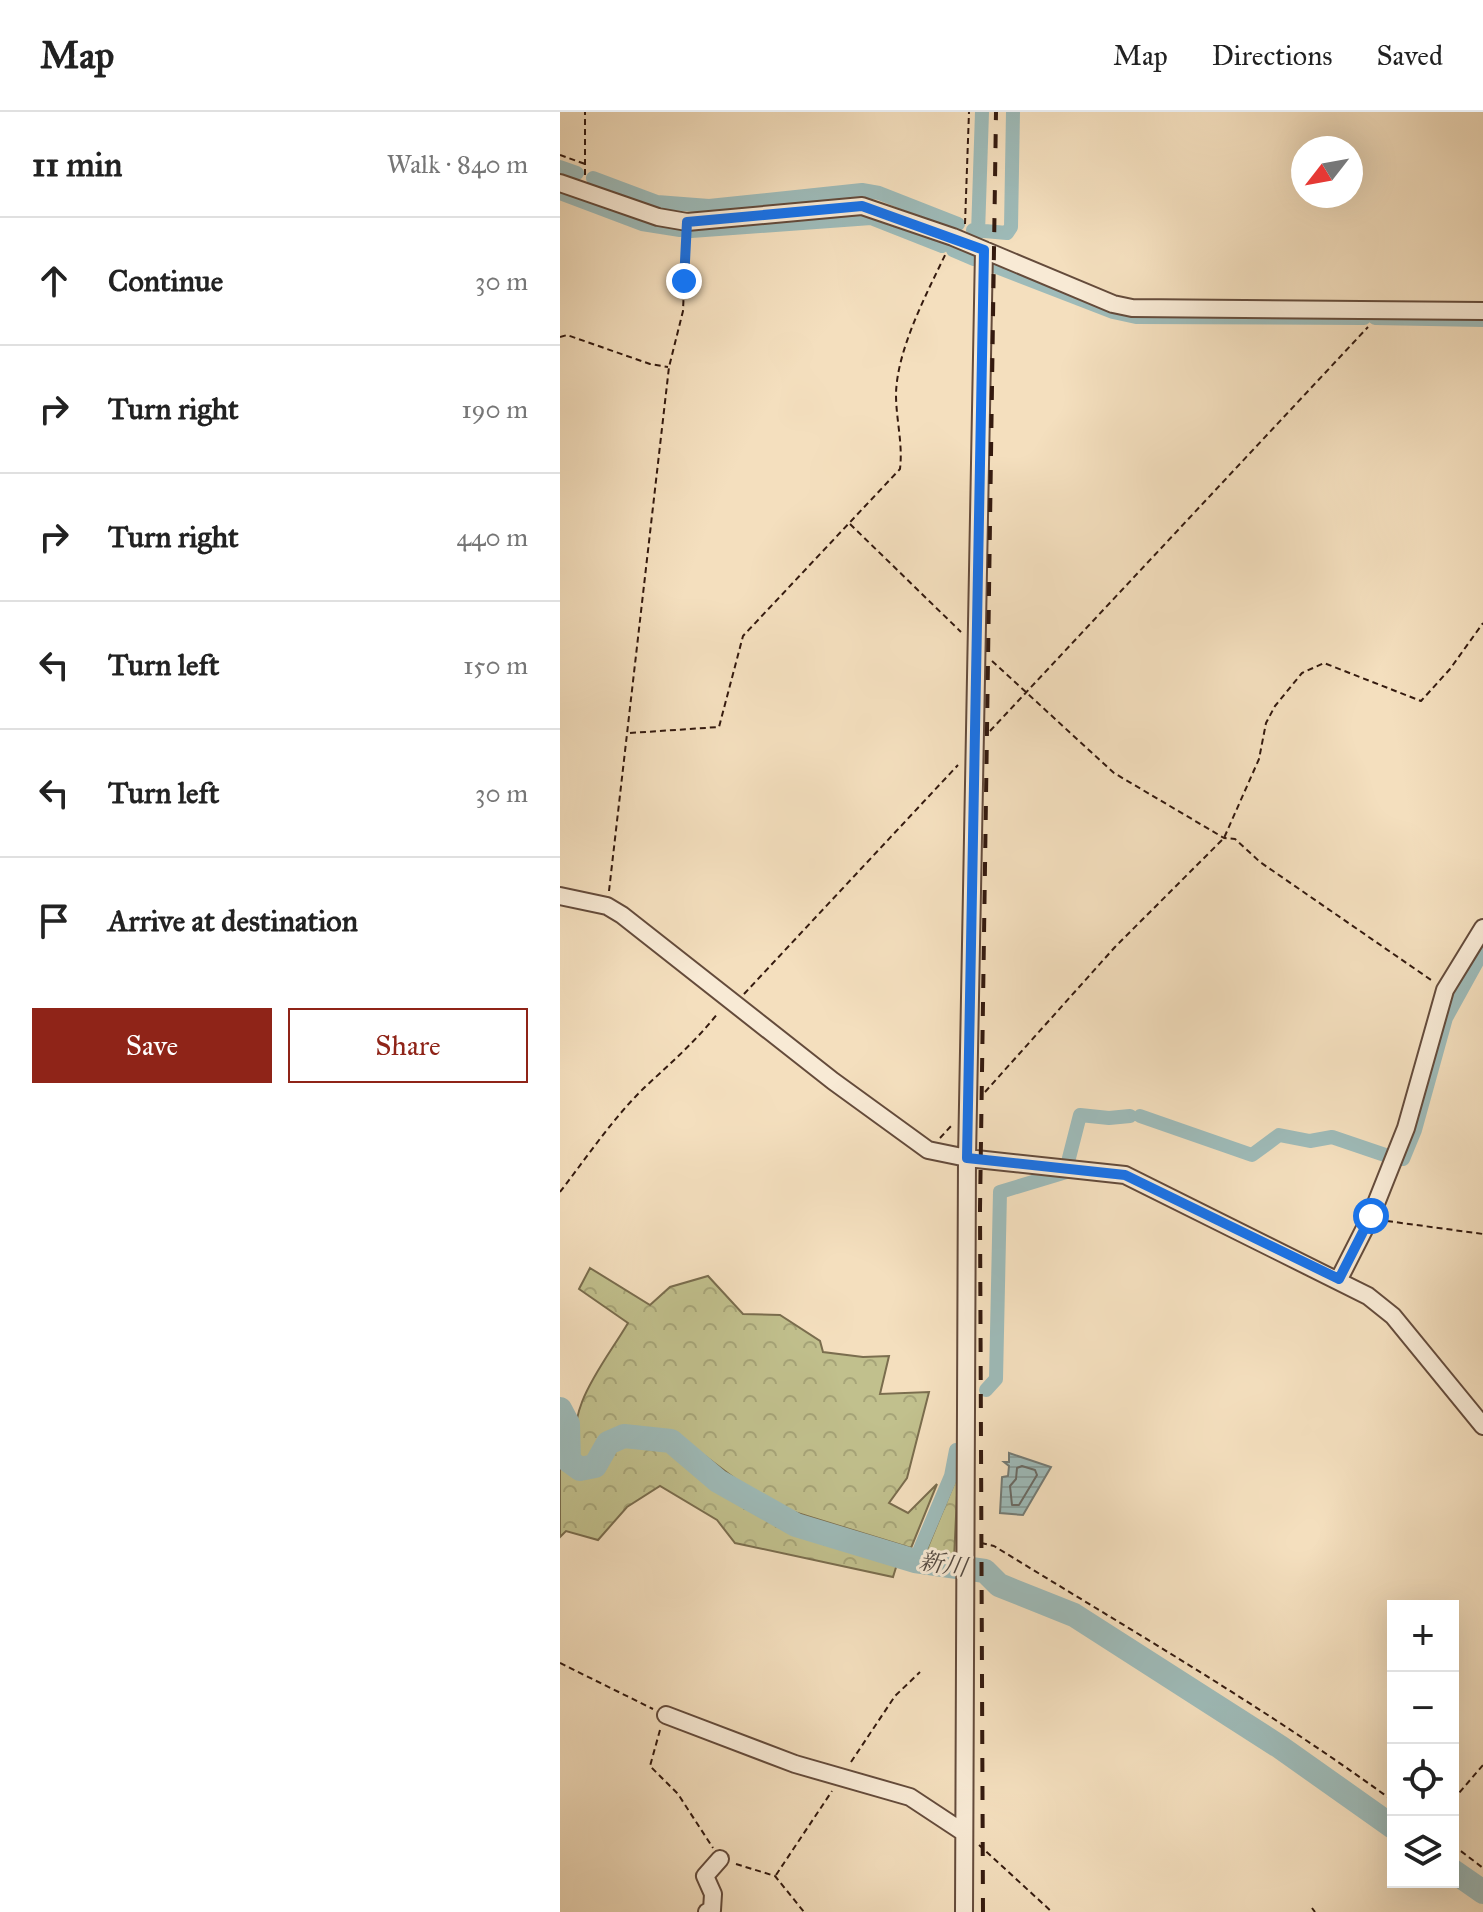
<!DOCTYPE html>
<meta charset="utf-8">
<style>
:root{--surface:#fff;--page:#f2f2f2;--text:#222;--muted:#767676;--line:#e0e0e0;--accent:#8f2418}
body{margin:0;font-family:"IM FELL Great Primer","Noto Serif JP",serif;background:var(--page);color:var(--text)}
.controls{position:absolute;right:24px;bottom:24px;display:grid;overflow:hidden;border-radius:0px;box-shadow:0 8px 32px #0002}
.controls button{width:72px;height:72px;display:grid;place-items:center;padding:0;border:0;border-bottom:2px solid var(--line);background:var(--surface);color:var(--text);font:40px sans-serif}
.compass{position:absolute;left:731px;top:24px;width:72px;height:72px;border-radius:50%;background:var(--surface);box-shadow:0 8px 32px #0002;rotate:239deg}
.stop{position:absolute;width:24px;height:24px;margin:-18px;border:6px solid #1a73e8;border-radius:50%;background:#fff}
.stop.end{background:#1a73e8;border-color:#fff;box-shadow:0 2px 8px #0008}
.list{margin:0;padding:0;list-style:none}
h2{display:flex;justify-content:space-between;align-items:center;height:104px;margin:0;padding:0 32px;font-size:34px}
h2 small{font-size:26px;font-weight:400;color:var(--muted)}
.list li{display:grid;grid-template-columns:52px 1fr auto;gap:24px;align-items:center;box-sizing:border-box;height:128px;padding:0 32px;border-top:2px solid var(--line)}
.list b{display:block;font-size:30px;white-space:nowrap}
.list em{font-size:26px;font-style:normal;color:var(--muted)}
.actions{display:flex;gap:16px;padding:24px 32px}
.actions a{flex:1;padding:18px 0;border:2px solid var(--accent);border-radius:0px;text-align:center;font-size:28px;color:var(--accent)}
.actions .main{background:var(--accent);color:#fff}
.icon{flex:none;width:44px;height:44px;fill:none;stroke:currentColor;stroke-width:2;stroke-linecap:round;stroke-linejoin:round}
.map{position:relative;flex:none;width:923px;height:1800px;overflow:hidden}
header{display:flex;align-items:center;gap:48px;box-sizing:border-box;height:112px;padding:0 40px;background:var(--surface);border-bottom:2px solid var(--line)}
header strong{font-size:38px}
nav{display:flex;gap:44px;margin-inline-start:auto;font-size:28px}
main{display:flex}
aside{flex:1;background:var(--surface)}
.map>svg:first-child{display:block}
.forest{fill:url(#forest-crowns);stroke:#7a6d4e;stroke-width:2}
.water{fill:url(#water-rules);stroke:#747b75;stroke-width:2}
.lines{fill:none;stroke-linecap:round;stroke-linejoin:round}
.shore{stroke:#696a64;stroke-width:2}
.canal{stroke:#9ebbb9;stroke-width:14}
.river{stroke:#9ebbb9;stroke-width:24}
.street-casing{stroke:#644b3b;stroke-width:20}
.path{stroke:#341a0f;stroke-width:2;stroke-dasharray:6 4;stroke-linecap:butt}
.street{stroke:#f8ead5;stroke-width:16}
.rail{stroke:#341a0f;stroke-width:4;stroke-dasharray:14 14;stroke-linecap:butt}
.route{stroke:#1a73e8;stroke-width:10}
.labels{text-anchor:middle;stroke-width:6;stroke-linejoin:round;paint-order:stroke}
.water-label{font-size:24px;font-style:italic;fill:#544a42;stroke:#f8ead5}
</style>
<header>
<strong>Map</strong>
<nav><a>Map</a><a>Directions</a><a>Saved</a></nav>
</header>
<main>
<aside>
<h2>11 min<small>Walk · 840 m</small></h2>
<ul class="list">
<li><svg class="icon" aria-label="ahead" viewBox="0 0 24 24"><path d="M12 20V5M6 11l6-6 6 6"/></svg><div><b>Continue</b></div><em>30 m</em></li>
<li><svg class="icon" aria-label="right" viewBox="0 0 24 24"><path d="M7 20v-9h11M14 6l5 5-5 5"/></svg><div><b>Turn right</b></div><em>190 m</em></li>
<li><svg class="icon" aria-label="right" viewBox="0 0 24 24"><path d="M7 20v-9h11M14 6l5 5-5 5"/></svg><div><b>Turn right</b></div><em>440 m</em></li>
<li><svg class="icon" aria-label="left" viewBox="0 0 24 24"><path d="M17 20v-9H6M10 6l-5 5 5 5"/></svg><div><b>Turn left</b></div><em>150 m</em></li>
<li><svg class="icon" aria-label="left" viewBox="0 0 24 24"><path d="M17 20v-9H6M10 6l-5 5 5 5"/></svg><div><b>Turn left</b></div><em>30 m</em></li>
<li><svg class="icon" aria-label="arrive" viewBox="0 0 24 24"><path d="M6 21V4h12l-3 4 3 4H6"/></svg><div><b>Arrive at destination</b></div></li>
</ul>
<div class="actions"><a class="main">Save</a><a>Share</a></div>
</aside>
<div class="map">
<svg width="923" height="1800" viewBox="0 0 923 1800">
<defs>
<pattern id="forest-crowns" width="20" height="18" patternUnits="userSpaceOnUse" patternTransform="scale(2)"><rect width="20" height="18" fill="#c1c08d"/><path d="M2 6a3 3 0 1 1 6 0M12 15a3 3 0 1 1 6 0" fill="none" stroke="#a6a478"/></pattern>
<pattern id="water-rules" width="6" height="5" patternUnits="userSpaceOnUse" patternTransform="scale(2)"><rect width="6" height="5" fill="#9ebbb9"/><path d="M0 2.5h6" fill="none" stroke="#89a09e"/></pattern>
</defs>
<rect width="100%" height="100%" fill="#f4dfbe"/>
<filter id="stains"><feTurbulence type="fractalNoise" baseFrequency=".0025" numOctaves="4"/><feColorMatrix values="0 0 0 0 .2 0 0 0 0 .09 0 0 0 0 .02 0 0 0 .5 -.17"/></filter>
<radialGradient id="worn" r=".72"><stop offset=".6" stop-color="#630" stop-opacity="0"/><stop offset="1" stop-color="#630" stop-opacity=".3"/></radialGradient>
<!-- forest -->
<path class="forest" d="M30,1156l60,37 20,-18 38,-11 35,38 37,1 40,26 3,11 40,5 26,-1 -9,38 49,-2 -22,86 -18,25 19,10 29,-29 -26,64 -120,-37 -38,-19 -80,-60 -46,-4 -16,4 -16,13 -4,12 -12,3c-17,-50 25,-96 49,-137l-49,-34z
M0,1318l6,35 16,9 14,-5 18,-25c70,-10 95,47 149,74 43,20 90,30 135,43l-5,16 -158,-34 -18,-23 -57,-34 -33,21 -29,33 -32,-9 -6,6z
M398,1362l-4,85 -29,-5z"/>
<!-- water -->
<path class="water" d="M449,1341l42,14 -28,48 -23,-2 2,-36 6,-1 1,-10 -5,-4h5z"/>
<g class="lines">
<!-- shore -->
<path class="shore" d="M462,1354l13,4 2,5 -18,30h-7l-2,-19 6,-7 1,-11z"/>
<!-- canal -->
<path class="canal" d="M0,55l17,6
M33,66l64,24 52,4 153,-16 17,3 79,31
M0,81l82,31 38,6
M413,118l34,3 4,-6 2,-115
M131,119l180,-13 71,28
M418,121l4,-121
M393,138l21,9
M429,152l124,48 23,5 228,1
M815,206l108,2
M580,1004l112,39 27,-20 31,6 22,-4 56,19
M509,1046l11,-43 29,3 21,-2
M843,1047l12,-29 31,-112 37,-67
M426,1278l10,-11 4,-187 66,-20
M355,1449l36,-85 5,-26"/>
<!-- river -->
<path class="river" d="M0,1297l8,15 1,37 11,8 15,-3 13,-23 16,-7 47,5 47,40 78,44 119,36 70,10 14,14 75,30 206,132 113,80
M893,1759l30,21"/>
<defs>
<path id="street" d="M0,71l98,34 29,5 175,-16 91,31 160,67 19,4 351,3
M0,784l47,10 15,9 211,166 95,69 39,8 158,17 243,121 25,20 90,110
M779,1167l32,-63 35,-88 39,-138 38,-62
M106,1603l129,49 115,33 53,35
M147,1800l5,-2 1,-16 -8,-18 15,-17
M404,1800l3,-754 17,-908"/>
</defs>
<!-- street casing -->
<use href="#street" class="street-casing"/>
<!-- path -->
<path class="path" d="M0,43l25,9
M25,63v-63
M405,112l4,-112
M0,225l7,-2 83,29 18,3
M290,412l111,108
M432,549l122,112 110,65 11,1 25,23 174,120
M430,619l378,-404
M70,621l89,-6 24,-91 157,-167c3,-26 -4,-49 -4,-75 1,-45 31,-101 50,-141
M49,779l60,-524 14,-56 3,-72
M184,882l214,-229
M425,980l130,-145 109,-109 35,-79 7,-36 9,-17 27,-33 22,-10 97,38 29,-32 33,-46
M380,1026l12,-13
M0,1080c27,-35 53,-74 85,-105 26,-24 51,-46 73,-74
M827,1109l96,13
M421,1431l13,3c135,83 272,162 399,255
M0,1551l93,46
M100,1618l-10,36 28,28 35,54
M291,1650l44,-66 25,-24
M893,1688l30,-35
M419,1733l73,67
M893,1733l30,23
M176,1752l39,12 29,36
M216,1763l56,-84
M752,1796l3,4"/>
<!-- street -->
<use href="#street" class="street"/>
<!-- rail -->
<path class="rail" d="M423,1800l-3,-703 16,-1097"/>
</g>
<g class="lines">
<!-- route -->
<path class="route" d="M124,169l3,-59 175,-16 122,44 -17,908 158,17 214,104 32,-63"/>
</g>
<g class="labels">
<!-- water labels -->
<g class="water-label">
<text transform="translate(383 1452) rotate(9)" y="8">新川</text>
</g>
</g>
<rect width="100%" height="100%" filter="url(#stains)"/>
<rect width="100%" height="100%" fill="url(#worn)"/>
</svg>
<div class="controls">
<button>+</button>
<button>−</button>
<button><svg class="icon" aria-label="locate" viewBox="0 0 24 24"><circle cx="12" cy="12" r="6"/><path d="M12 2v4M12 18v4M2 12h4M18 12h4"/></svg></button>
<button><svg class="icon" aria-label="layers" viewBox="0 0 24 24"><path d="M12 4l9 5-9 5-9-5zM3 14l9 5 9-5"/></svg></button>
</div>
<svg class="compass" viewBox="-18 -18 36 36"><path d="M0-13l5 13h-10z" fill="#e53935"/><path d="M0 13l5-13h-10z" fill="#767676"/></svg>
<div class="stop" style="left:811px;top:1104px"></div>
<div class="stop end" style="left:124px;top:169px"></div>
</div>
</main>
